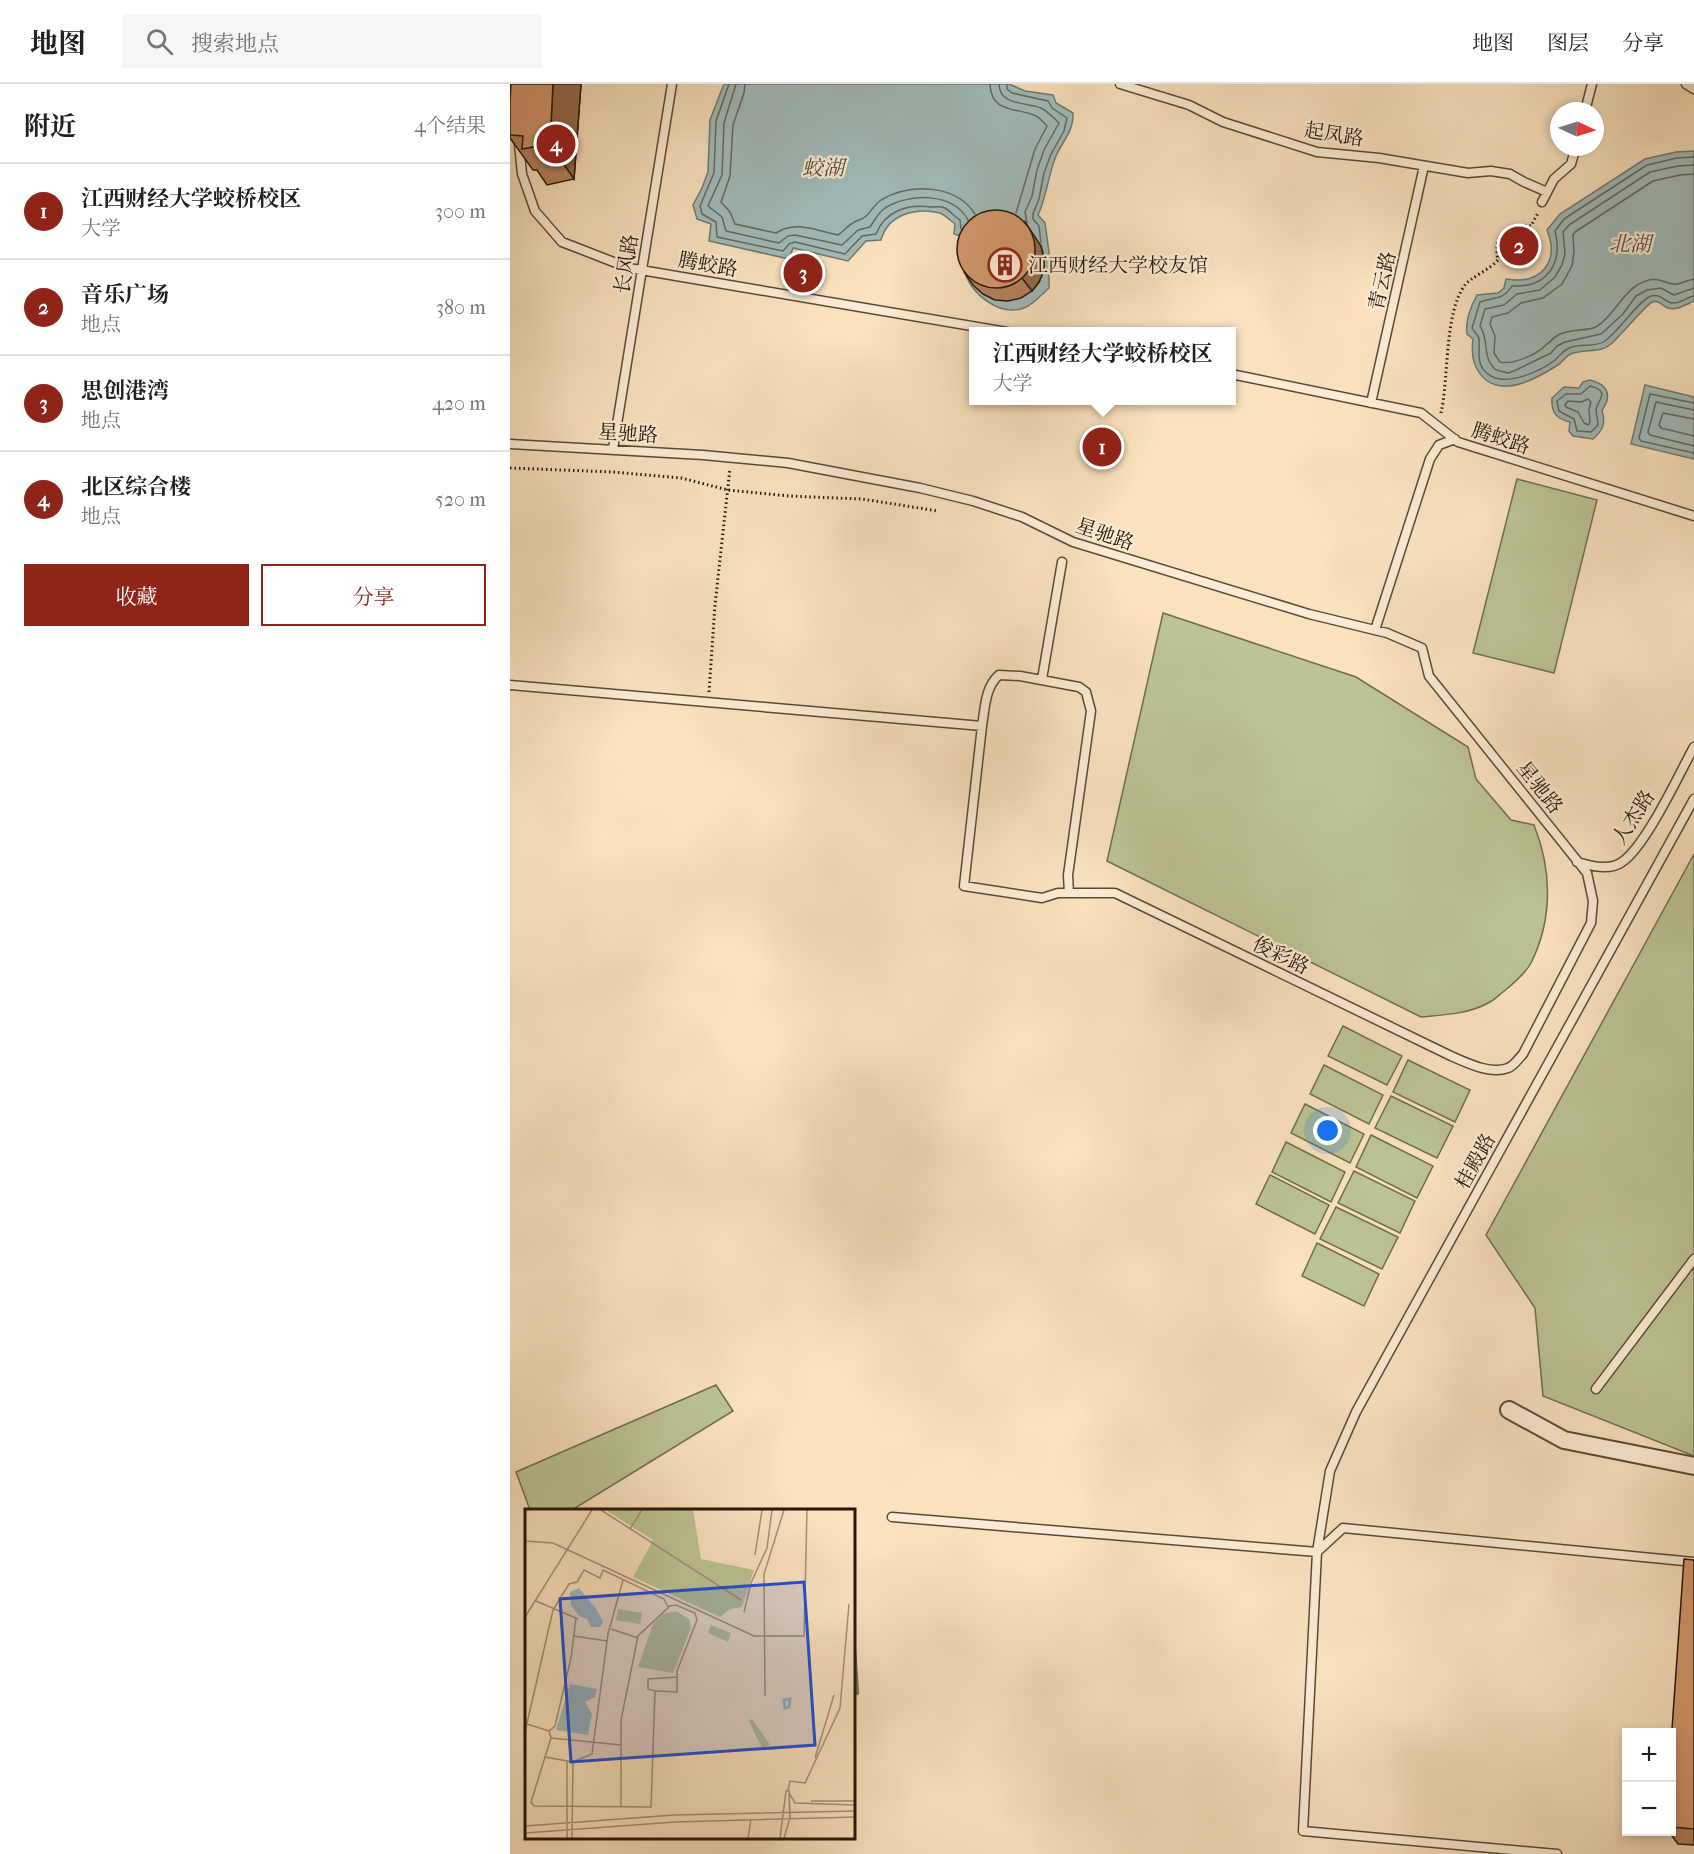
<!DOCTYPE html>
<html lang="zh">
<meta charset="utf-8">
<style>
:root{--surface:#fff;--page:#f6f6f6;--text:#202124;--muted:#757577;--line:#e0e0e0;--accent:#8f2418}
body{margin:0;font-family:"IM FELL French Canon","Noto Serif SC",serif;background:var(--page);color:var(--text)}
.controls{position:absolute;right:18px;bottom:18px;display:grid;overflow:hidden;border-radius:0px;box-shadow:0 3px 9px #0003}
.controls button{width:54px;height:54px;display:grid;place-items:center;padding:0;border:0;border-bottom:2px solid var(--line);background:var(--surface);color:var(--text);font:30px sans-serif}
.compass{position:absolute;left:1040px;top:18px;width:54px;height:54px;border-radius:50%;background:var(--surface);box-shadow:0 3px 9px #0003;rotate:94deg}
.you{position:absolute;left:818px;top:1047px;width:21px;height:21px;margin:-15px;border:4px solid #fff;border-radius:50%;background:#1a73e8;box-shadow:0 0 0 9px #1a73e833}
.badge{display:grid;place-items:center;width:39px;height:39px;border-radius:50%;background:var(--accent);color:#fff;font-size:20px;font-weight:700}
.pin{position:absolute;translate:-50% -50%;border:3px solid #fff;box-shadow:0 2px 6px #0006}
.popup{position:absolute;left:459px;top:243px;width:267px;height:78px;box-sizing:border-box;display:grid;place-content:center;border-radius:0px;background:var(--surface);filter:drop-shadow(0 2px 4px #0005);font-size:20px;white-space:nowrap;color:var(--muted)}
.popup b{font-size:22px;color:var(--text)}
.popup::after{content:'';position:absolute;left:50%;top:100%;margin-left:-12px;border:12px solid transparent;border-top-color:var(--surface)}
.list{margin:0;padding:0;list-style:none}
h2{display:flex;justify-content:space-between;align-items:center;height:78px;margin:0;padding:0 24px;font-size:26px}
h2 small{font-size:20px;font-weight:400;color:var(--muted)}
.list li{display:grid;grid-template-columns:39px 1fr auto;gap:18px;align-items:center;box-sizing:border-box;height:96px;padding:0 24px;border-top:2px solid var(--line)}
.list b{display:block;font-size:22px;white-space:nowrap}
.list p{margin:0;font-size:20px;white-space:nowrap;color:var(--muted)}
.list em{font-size:20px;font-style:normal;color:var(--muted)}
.actions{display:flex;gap:12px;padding:18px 24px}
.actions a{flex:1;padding:14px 0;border:2px solid var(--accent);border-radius:0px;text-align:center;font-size:21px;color:var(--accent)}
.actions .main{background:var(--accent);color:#fff}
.icon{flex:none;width:33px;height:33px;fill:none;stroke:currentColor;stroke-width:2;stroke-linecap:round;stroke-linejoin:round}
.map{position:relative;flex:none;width:1184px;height:1770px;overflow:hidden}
header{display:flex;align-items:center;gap:36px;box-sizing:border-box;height:84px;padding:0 30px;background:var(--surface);border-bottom:2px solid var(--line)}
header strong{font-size:28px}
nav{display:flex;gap:33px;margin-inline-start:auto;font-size:21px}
.search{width:420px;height:54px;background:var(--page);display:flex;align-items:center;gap:15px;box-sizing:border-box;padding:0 21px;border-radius:0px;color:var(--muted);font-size:22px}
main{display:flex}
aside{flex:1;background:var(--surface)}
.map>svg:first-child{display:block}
.green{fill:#bcc494;stroke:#706d4c;stroke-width:1.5}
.water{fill:#a1bcbb;stroke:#6f7a72;stroke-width:1.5}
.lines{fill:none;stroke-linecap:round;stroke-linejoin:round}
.shore{stroke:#636960;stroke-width:1.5}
.stream{stroke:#6f7a72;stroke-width:4.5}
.lane-casing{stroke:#5a4934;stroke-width:11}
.street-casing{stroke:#5a4934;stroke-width:20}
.path{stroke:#251605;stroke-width:3;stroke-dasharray:1.5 3;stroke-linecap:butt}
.lane{stroke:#fcecd5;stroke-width:8}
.street{stroke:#fcecd5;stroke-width:16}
.wall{fill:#b5835f;stroke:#251605;stroke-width:1.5}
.shaded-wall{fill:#946a4d;stroke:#251605;stroke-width:1.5}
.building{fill:#d3986e;stroke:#251605;stroke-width:1.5}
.labels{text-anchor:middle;stroke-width:4.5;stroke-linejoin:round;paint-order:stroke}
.street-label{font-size:20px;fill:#251605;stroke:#fcecd5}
.poi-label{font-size:20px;fill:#251605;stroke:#fcecd5;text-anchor:start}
.water-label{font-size:21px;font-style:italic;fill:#505045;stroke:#fcecd5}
.inset-river{fill:none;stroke:#a1bcbb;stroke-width:3}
.inset-road{fill:none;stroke:#a59075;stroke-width:1.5}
.view{fill:#1d4ed8;fill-opacity:0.15;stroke:#1d4ed8;stroke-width:3}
.inset-edge{fill:none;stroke:#251605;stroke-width:3}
</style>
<header>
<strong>地图</strong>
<div class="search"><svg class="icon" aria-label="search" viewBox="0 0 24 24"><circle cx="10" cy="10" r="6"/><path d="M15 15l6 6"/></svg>搜索地点</div>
<nav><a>地图</a><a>图层</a><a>分享</a></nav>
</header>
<main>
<aside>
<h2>附近<small>4个结果</small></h2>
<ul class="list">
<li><span class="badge">1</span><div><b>江西财经大学蛟桥校区</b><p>大学</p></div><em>300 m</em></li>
<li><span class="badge">2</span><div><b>音乐广场</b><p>地点</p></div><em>380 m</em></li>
<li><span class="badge">3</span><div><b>思创港湾</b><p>地点</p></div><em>420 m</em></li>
<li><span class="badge">4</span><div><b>北区综合楼</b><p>地点</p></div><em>520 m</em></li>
</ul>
<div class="actions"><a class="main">收藏</a><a>分享</a></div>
</aside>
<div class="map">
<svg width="1184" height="1770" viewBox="0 0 1184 1770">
<rect width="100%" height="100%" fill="#fae2bf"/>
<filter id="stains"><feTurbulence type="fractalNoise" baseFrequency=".00333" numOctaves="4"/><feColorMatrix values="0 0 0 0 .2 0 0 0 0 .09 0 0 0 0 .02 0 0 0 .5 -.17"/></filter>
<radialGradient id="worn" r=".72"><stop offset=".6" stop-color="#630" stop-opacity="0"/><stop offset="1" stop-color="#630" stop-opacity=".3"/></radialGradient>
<!-- green -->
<path class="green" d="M1007,395l80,21 -43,173 -81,-20z
M653,529l193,64 112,70 8,32 35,41 23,5c18,45 19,94 -3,138 -6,11 -18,21 -28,29 -5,4 -10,9 -15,11 -19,11 -46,12 -67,14l-314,-156z
M1184,770v602l-151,-60 -8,-88 -49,-73z
M833,942l59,30 -15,29 -59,-29z
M898,976l62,30 -15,32 -62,-30z
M814,981l59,30 -14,29 -59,-30z
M881,1012l62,30 -16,32 -62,-30z
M795,1020l59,30 -14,29 -59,-30z
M861,1051l62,31 -16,32 -61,-31z
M776,1058l59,30 -14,30 -59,-30z
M844,1087l61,30 -15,32 -62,-30z
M760,1091l59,30 -14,29 -59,-30z
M826,1123l62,30 -16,32 -62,-30z
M807,1159l62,31 -15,32 -62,-30z
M206,1301l17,26 -161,99h-42l-14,-38z"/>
<!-- water -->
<path class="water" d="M214,0h285l16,7 28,4 3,8 17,10c1,18 -10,27 -17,43 -8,19 -9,40 -18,59l7,8 4,29v36c-8,7 -15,16 -25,20 -25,9 -55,-15 -60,-39 -2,-10 -1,-22 -1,-32l-9,-3 1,-10c-4,-3 -10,-9 -15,-11 -24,-6 -52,1 -59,27l-15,1 -18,20 -55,-13 -4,11 -80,-18 2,-17 -14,-5 -4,-14 9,-17 6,-16 2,-52z
M1184,67v150c-7,3 -17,10 -26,7 -6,-2 -8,-8 -16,-6 -6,3 -33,35 -41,42 -11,10 -27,4 -40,10 -6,2 -8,8 -13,11 -19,12 -51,31 -72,15 -13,-11 -15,-25 -13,-41l-6,-5c-2,-13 4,-28 10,-39l21,-2 6,-5 2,-9c35,6 54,-17 41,-49l13,-16 85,-55 31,-7z
M1080,296c17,4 23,15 12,30 4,14 1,20 -9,29l-20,-3 -4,-5 1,-9c-14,-3 -19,-10 -18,-24l12,-11 15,1 4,-6z
M1135,301l49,12v62l-63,-15z"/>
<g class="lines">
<!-- shore -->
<path class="shore" d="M219,0l-13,37 -2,52 -14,33 2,8 14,8 1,15 66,14 6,-7 6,-2 50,12 17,-18 14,-2c9,-23 31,-30 55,-27 4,0 10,-1 14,1 5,3 10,9 15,12l1,9
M226,0l-12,39 -2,52 -14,31 14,11 4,14 53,12 9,-7 7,-1 47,10 16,-15 12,-3c5,-7 8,-14 15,-19 24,-15 68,-16 83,12
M235,0l-1,9 -11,32 -3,51 -9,26 9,10 5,12 41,9c21,-13 40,-2 62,2 5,-3 9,-9 15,-12 3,-3 9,-3 12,-6 6,-5 9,-12 16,-17 29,-17 75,-16 94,14
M480,0c1,30 27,23 46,32 4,2 8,7 11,10l-12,23 -19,64
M489,0c1,22 26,18 42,24 5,2 13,10 18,15l-15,27 -7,20 -5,26 -7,16 2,11
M497,0v5l5,4 36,8 4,7 15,10 -3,13 -13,23 -7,19 -5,26 -6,15v5l6,7 2,17
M1184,73l-17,1 -30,7 -83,54 -9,12c8,32 -7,57 -43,55 -8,14 -18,11 -32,16l-8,26c2,4 6,6 7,11 1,14 -4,28 12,37 17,10 50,-5 64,-16 6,-5 7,-9 14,-12 11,-5 26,0 36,-7 14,-10 34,-41 46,-45 10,-3 13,6 21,7 8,1 15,-6 22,-7
M1184,81l-16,1 -28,6 -81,53 -6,7 2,22 -3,11 -7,12 -15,13 -23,4 -13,11 -19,4 -5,17c10,15 1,31 16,44l12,3 6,-2 37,-18 6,-7 8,-4 36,-8 22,-20 13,-18 11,-6 14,-2 13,7 20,-7
M1184,90l-14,1 -27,6 -78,51 -2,3 1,17 -2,14 -10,18 -19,14 -22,5 -13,10 -16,4 -2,7 5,12 -1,17 6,9c13,3 36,-7 46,-17 5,-4 8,-8 14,-11 11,-5 28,-3 36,-7 20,-12 27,-39 50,-46 14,-5 23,5 31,3 6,-1 10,-4 17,-5
M1080,302c21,5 8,14 6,23 0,5 2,11 2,16l-7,7 -14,-1 -3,-12 -15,-8 -2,-10 9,-7h15z
M1078,315l3,3 -2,7 1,13 -2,3 -4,-2 -6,-11 -12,-5 -1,-2 3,-4 13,1z
M1184,319l-44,-9 -11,44 2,3 53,12
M1184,326l-38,-8 -8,30 2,3 44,11
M1184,335l-31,-6 -4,12 2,3 33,8"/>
<!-- stream -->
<path class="stream" d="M344,1566l3,43 -3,-1"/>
<defs>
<path id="lane" d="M610,0l69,21 34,17 94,30 62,6 89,15 23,-2 19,3 14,8 23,10
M1176,0l8,5
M1075,27l7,-27
M9,60l3,30 13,37 27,31 67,26 378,64
M1032,118l12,-23 17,-15 5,-17
M721,290l190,39 37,29 236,74
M861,319l53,-237
M0,360l193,11 85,8 132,25 53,13 49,16 51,25 236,72 78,19 35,15 7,28 158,197 6,28 -2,22 -68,131c-4,4 -9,12 -15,14 -17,7 -41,-5 -57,-12l-336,-163h-57l-16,5 -78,-12 18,-160
M103,365l59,-365
M865,546l55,-171 9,-14 16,-6
M532,595l20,-117
M0,601l472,41c3,-18 3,-39 17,-51l21,1 59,11 7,5 5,19 -23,164 1,18
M1067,778c14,4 33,9 45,0 24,-16 57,-88 72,-115
M1086,1305l98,-130
M382,1433l425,35 26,-24 351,34
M1047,1770l-254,-23 14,-279 13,-81 26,-59 338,-613"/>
<path id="street" d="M999,1326l55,30 130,26"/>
</defs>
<!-- lane casing -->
<use href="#lane" class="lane-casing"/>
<!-- street casing -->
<use href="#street" class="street-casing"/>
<!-- path -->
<path class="path" d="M931,329c8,-35 3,-100 24,-128 5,-7 24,-15 33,-25 -5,-24 8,-37 33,-34l7,-13
M0,384l103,4 68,6 47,12 61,6 73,3 76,12
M199,608l6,-87 15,-137"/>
<!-- lane -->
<use href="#lane" class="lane"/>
<!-- street -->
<use href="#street" class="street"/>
</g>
<!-- wall -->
<path class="wall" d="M0,0h71l-7,95 -27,6 -10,-15h-4l-23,-32z
M531,162l3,12v12l-5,12 -7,9 -11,7 -13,3 -13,-1 -12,-6 -10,-9 -9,-13z
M1184,1476v285l-16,-1 -9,-12h2v-89z"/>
<!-- shaded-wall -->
<path class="shaded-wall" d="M43,0h28l-7,95 -24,-35z
M515,138l16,24 3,12v12l-5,12 -7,9 -10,-13z"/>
<!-- building -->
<path class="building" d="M1,0h42l-3,60 -28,5 1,-13 -13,-1v-34z
M447 165a39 39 0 1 1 78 0a39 39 0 1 1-78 0Z
M1174,1475l10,1v269l-23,-2v-84z"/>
<!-- icons -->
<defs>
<symbol id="building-ring" viewBox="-11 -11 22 22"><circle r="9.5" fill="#fcecd5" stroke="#8f2418" stroke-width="1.5"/><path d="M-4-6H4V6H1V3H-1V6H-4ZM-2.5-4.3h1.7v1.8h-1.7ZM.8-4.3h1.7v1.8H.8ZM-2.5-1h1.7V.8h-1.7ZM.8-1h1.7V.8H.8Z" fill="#8f2418"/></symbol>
</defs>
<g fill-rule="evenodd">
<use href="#building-ring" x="476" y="162" width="38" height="38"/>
</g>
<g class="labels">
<!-- street labels -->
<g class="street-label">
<text transform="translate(824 50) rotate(9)" y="7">起凤路</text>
<text transform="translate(116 180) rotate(-81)" y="7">长风路</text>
<text transform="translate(198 180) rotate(10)" y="7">腾蛟路</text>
<text transform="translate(872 197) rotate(-77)" y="7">青云路</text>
<text transform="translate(118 349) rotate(4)" y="7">星驰路</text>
<text transform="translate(991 354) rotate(18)" y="7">腾蛟路</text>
<text transform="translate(595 450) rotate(19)" y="7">星驰路</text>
<text transform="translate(1030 703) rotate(52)" y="7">星驰路</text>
<text transform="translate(1123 733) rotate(-57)" y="7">人杰路</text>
<text transform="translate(771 871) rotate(26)" y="7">俊彩路</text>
<text transform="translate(965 1077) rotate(-61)" y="7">桂殿路</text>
</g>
<!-- poi labels -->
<g class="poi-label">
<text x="518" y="188">江西财经大学校友馆</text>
</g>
<!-- water labels -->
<g class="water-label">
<text x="313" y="91">蛟湖</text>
<text x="1120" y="167">北湖</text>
</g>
</g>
<!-- overview -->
<g transform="translate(15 1425)">
<rect width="330" height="330" fill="#fae2bf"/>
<path d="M81,1h87l8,49 53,11 -12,37 -12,2 -10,8 -87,-40 20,-37zM93,100l24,4 -2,11 -24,-4zM151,102l13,8 2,9 -18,45 -35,-6 15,-43 10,-10zM186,116l20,8 -3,9 -20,-9zM227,210l18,26 -8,3 -13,-27z" fill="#bcc494"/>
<path d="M54,79l18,22 6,12 -3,5h-9l-4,-8 -8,-3 -8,-11 -1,-13zM45,175l27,5 -2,8 -10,5 7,12 -4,21 -32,-5z" fill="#a1bcbb"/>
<path class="inset-river" d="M265,190l-1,8 -4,1 -1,-8z"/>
<path class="inset-road" d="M76,1l140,90M105,20l12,-19M0,32l28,2 201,93h50l3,-126M230,46l7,-45M11,92l42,18M219,103l7,-29 16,-35 5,-38M0,108l67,-107M86,120l27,9M49,127l33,5M240,187l-1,-122 20,-64M2,215l22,7M24,222l2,7 -20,64 3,4 117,1 4,-116 -7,-2v-10l29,-2M24,222l6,-5 16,-68 5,-40M0,223l28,-122 16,-26 8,-2 7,-12 16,8 3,-8 61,29 4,8M26,229l70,7M20,248l28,5 19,-8 16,-120 15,-54M290,249l19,-63M42,252v77M263,282l2,-10 15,2 35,-75 9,-104M264,284l6,10 60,2M286,292h44M96,298v-87l17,-84 32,-30 6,-1 19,8 2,7 -20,51v21l-22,-1M0,317l149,-11 181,-4M0,324l150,-11 180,-5M47,329l1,-76M223,329l3,-19M255,329l6,-47h3l1,27 -6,20"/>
<path class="view" d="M279,73l11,163 -244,17 -11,-163z"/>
<rect width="330" height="330" class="inset-edge"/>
</g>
<rect width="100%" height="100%" filter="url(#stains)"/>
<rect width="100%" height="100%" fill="url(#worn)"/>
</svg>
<div class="controls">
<button>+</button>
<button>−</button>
</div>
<svg class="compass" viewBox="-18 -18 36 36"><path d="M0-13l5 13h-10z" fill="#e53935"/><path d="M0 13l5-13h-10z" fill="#757577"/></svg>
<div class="you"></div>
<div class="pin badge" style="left:592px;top:363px">1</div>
<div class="popup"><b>江西财经大学蛟桥校区</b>大学</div>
<div class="pin badge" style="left:1009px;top:162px">2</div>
<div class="pin badge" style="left:293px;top:189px">3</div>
<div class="pin badge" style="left:46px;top:60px">4</div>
</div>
</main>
